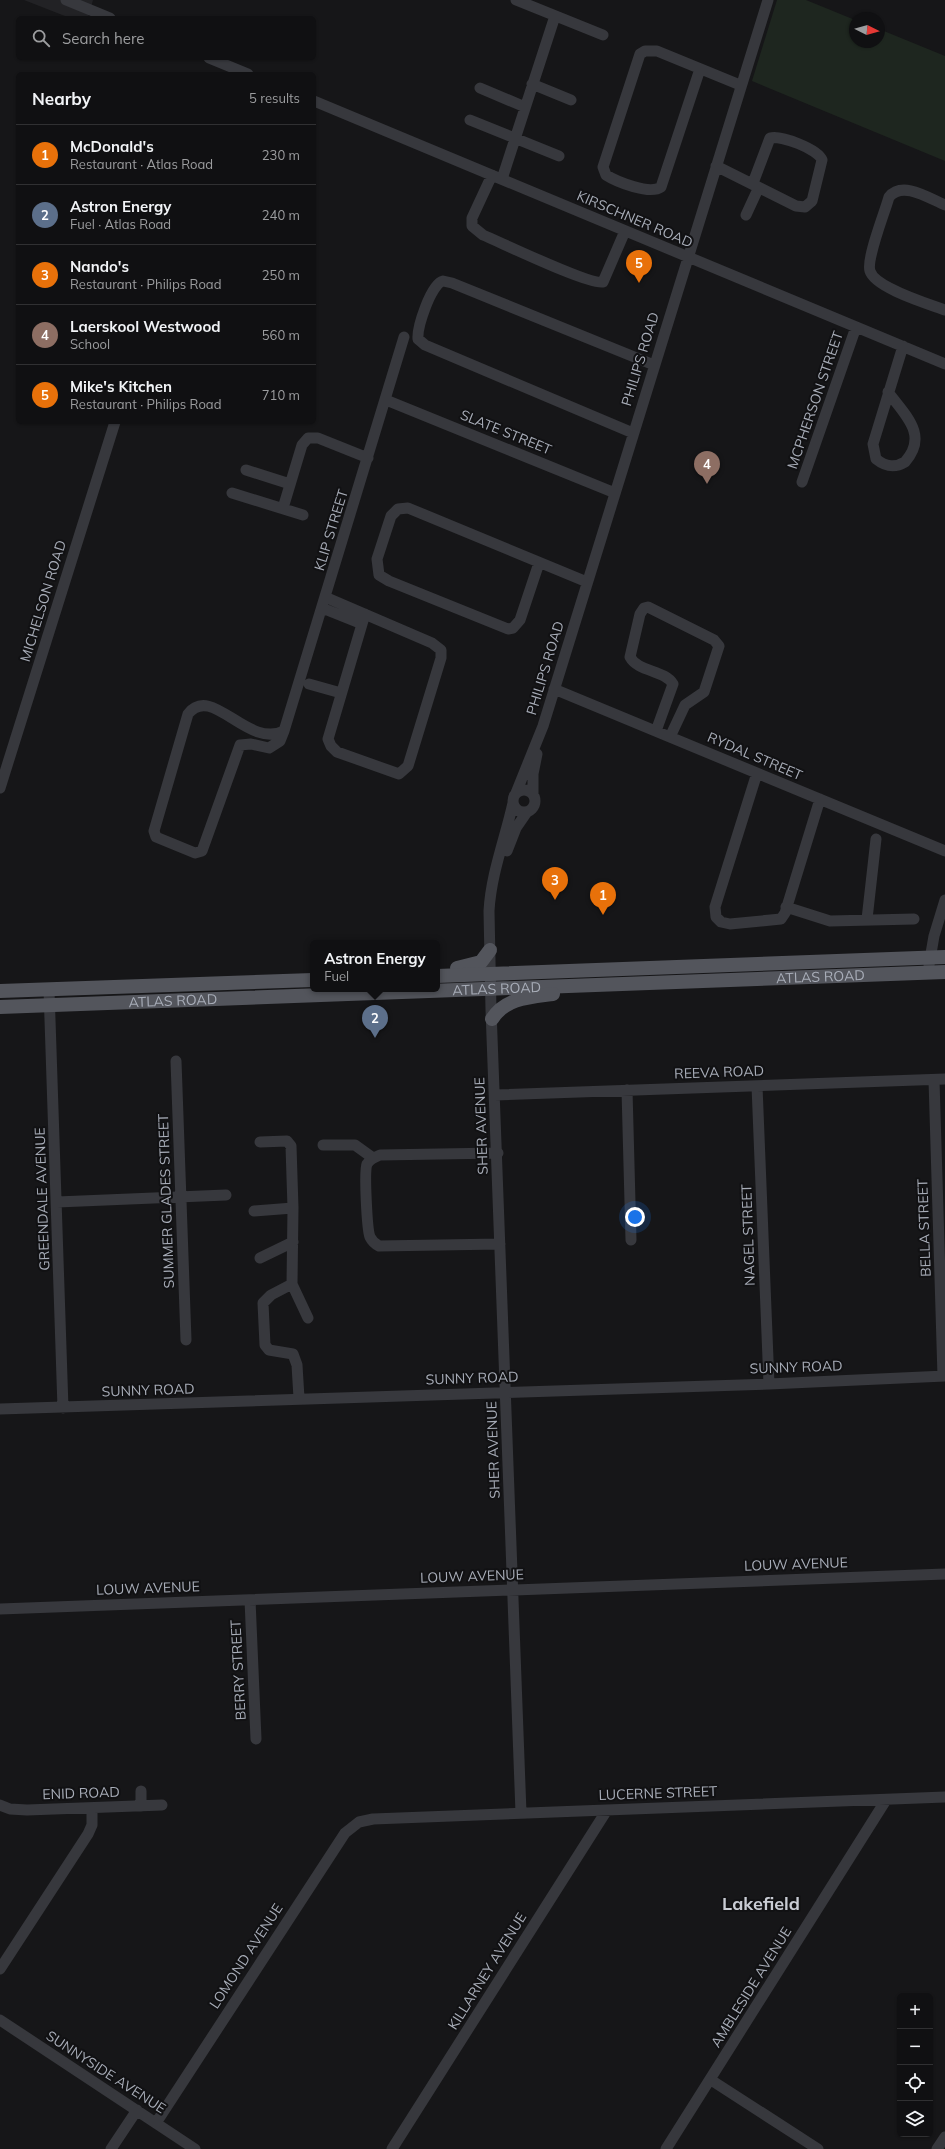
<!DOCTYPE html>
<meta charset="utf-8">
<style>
:root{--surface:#101012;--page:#19191b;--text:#f1f3f6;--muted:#9c9d9f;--line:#303032;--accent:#db2777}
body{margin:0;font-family:Mulish,sans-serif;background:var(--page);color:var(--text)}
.controls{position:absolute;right:12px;bottom:12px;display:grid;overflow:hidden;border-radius:6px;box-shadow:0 1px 3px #0004}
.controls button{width:36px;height:36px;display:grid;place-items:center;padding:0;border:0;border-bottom:1px solid var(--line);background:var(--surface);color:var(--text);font:20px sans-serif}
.compass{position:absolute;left:849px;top:12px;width:36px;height:36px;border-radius:50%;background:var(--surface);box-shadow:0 1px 3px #0004;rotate:95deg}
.you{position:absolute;left:635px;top:1217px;width:14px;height:14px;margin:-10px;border:3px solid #fff;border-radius:50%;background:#1a73e8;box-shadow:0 0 0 6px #1a73e833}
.badge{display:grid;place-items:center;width:26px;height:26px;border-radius:50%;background:var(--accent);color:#fff;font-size:13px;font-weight:700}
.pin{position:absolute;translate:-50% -33px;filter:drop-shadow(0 1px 2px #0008)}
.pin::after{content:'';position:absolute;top:21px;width:14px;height:12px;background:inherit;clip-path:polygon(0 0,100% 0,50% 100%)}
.popup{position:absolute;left:310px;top:940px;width:130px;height:52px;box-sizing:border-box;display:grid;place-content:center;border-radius:6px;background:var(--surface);filter:drop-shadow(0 1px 3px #0005);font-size:13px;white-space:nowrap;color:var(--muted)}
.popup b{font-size:15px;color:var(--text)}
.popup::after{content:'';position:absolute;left:50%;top:100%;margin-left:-8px;border:8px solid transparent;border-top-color:var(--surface)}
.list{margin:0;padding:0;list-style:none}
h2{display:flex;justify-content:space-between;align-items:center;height:52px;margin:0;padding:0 16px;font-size:17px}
h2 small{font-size:13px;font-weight:400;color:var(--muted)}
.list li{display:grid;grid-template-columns:26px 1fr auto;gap:12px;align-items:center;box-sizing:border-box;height:60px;padding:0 16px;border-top:1px solid var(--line)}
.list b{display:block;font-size:15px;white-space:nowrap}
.list p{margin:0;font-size:13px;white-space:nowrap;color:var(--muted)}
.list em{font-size:13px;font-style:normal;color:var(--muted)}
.icon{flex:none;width:22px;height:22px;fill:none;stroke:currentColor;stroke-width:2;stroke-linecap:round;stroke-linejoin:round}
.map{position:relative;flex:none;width:945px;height:2149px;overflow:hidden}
.search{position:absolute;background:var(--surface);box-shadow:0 1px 3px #0004;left:16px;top:16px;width:300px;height:44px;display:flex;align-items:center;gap:10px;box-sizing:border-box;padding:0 14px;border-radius:6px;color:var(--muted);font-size:15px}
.panel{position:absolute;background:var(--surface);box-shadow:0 1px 3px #0004;left:16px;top:72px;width:300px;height:352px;border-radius:6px}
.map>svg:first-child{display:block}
.built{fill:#222225}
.green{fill:#1e261f}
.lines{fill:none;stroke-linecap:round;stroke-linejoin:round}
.minor{stroke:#37383d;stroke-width:11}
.major{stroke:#53555c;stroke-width:14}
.labels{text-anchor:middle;stroke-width:4;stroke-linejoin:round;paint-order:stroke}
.street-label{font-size:14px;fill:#a8adb8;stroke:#111113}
.district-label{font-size:18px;font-weight:bold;fill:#c9ccd4;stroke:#111113}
</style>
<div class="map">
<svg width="945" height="2149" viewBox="0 0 945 2149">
<rect width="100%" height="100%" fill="#161618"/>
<!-- built -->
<path class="built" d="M24,0h69l-5,18h-18z"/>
<!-- green -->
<path class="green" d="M777,0h29l49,20v22h24v-13l66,27v105l-193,-80z"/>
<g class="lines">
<!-- minor -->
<path class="minor" d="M66,0l44,18
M516,0l87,35
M209,58l39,16
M700,69l-39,118c-11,8 -44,-5 -55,-12l-3,-8 37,-113 5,-3h12l83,34
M532,84l39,16
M480,88l45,19
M314,101l631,263
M470,120l89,36
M716,166l80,40 9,1 7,-6 10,-41c-4,-11 -41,-25 -52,-22l-17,45
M492,175l-20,43v8l11,9c17,7 108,51 120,47l22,-51
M502,179l53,-163
M945,205c-15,-6 -42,-25 -56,-8 -4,15 -23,62 -19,74 5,17 59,33 75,39
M746,215l12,-26
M888,392c17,23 41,43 17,70 -10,6 -19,5 -29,-3l-3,-15 30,-98
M386,400l229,93
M633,433l-208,-88 -7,-6c-1,-12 13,-55 25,-58l9,2 202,82
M246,470l44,14
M802,482l54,-155
M232,493l71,22
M283,508l19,-63 6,-7h10l50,20
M539,563l-19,57 -7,8 -5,1 -119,-48 -10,-6 -2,-16 14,-43 7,-7 10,-1 179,74
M325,597l107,46 9,7v8l-33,108 -9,8 -62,-22 -6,-6 -3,-7 37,-125
M322,608l40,16
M309,684l32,9
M554,689l391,162
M284,731c-37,18 -72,-48 -96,-17l-34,117 2,6 39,16 7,-2 38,-106 11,-1 18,4 11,-7 4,-10 120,-394
M656,731l17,-47c-8,-14 -35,-12 -43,-27l10,-43 4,-6 4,-1 66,33 5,6 -15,46 -19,13 -15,32
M757,773l-42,134 1,10 5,5 9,2 51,-5 4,-6 35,-114
M0,788l115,-366
M513 801a11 11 0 1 1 22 0a11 11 0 1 1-22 0Z
M516,793l27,-67 225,-726
M533,794v-20l4,-20
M513,803c-8,36 -22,71 -24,108l2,99 30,803
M507,851l9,-23 11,-16
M786,907l44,14 84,-2
M867,919l9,-80
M929,965l5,-29 11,-36
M49,990l14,418
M176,1061l10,279
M934,1080l9,296
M757,1086l12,298
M627,1090l4,150
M495,1095l450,-16
M260,1142l27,-1 4,5 2,62 -1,76
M323,1145h32l18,13
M498,1153l-118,2c-5,2 -10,4 -13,9 -3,7 0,66 3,73 2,4 5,7 9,9l121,-2
M57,1202l169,-7
M254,1211l39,-3
M260,1258l33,-16
M293,1354l-24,-4 -4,-5 -2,-42 8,-8 21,-11 16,34
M293,1354l4,11 2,33
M0,1409l769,-25 176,-8
M250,1600l6,139
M0,1609l945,-35
M141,1791v15
M0,1805l10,4 17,1 135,-5
M0,1969l88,-135 4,-9v-17
M0,2020l195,129
M711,2080l107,69
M156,2123l189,-290 14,-11 14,-3 572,-22
M111,2149l26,-39
M392,2149l215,-339
M666,2149l220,-349
M937,2149l8,-12"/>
<!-- major -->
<g class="major">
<path d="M457,968l24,-6 9,-12"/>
<path d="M437,976l508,-19"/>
<path d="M0,991l313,-11"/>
<path id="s1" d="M0,1007l945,-35"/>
<path d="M492,1019c13,-21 38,-22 61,-25"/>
</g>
</g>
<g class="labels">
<!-- street labels -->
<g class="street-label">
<text transform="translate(635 219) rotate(23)" y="5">KIRSCHNER ROAD</text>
<text transform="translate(640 359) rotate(-73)" y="5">PHILIPS ROAD</text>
<text transform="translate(815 400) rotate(-71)" y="5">MCPHERSON STREET</text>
<text transform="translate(506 432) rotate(22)" y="5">SLATE STREET</text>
<text transform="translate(331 530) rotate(-73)" y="5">KLIP STREET</text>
<text transform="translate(43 601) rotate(-73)" y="5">MICHELSON ROAD</text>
<text transform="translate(545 668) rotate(-73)" y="5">PHILIPS ROAD</text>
<text transform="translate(755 756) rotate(23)" y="5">RYDAL STREET</text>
<text dy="5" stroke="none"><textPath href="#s1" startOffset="821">ATLAS ROAD</textPath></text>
<text dy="5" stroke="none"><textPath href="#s1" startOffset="497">ATLAS ROAD</textPath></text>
<text dy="5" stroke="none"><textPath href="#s1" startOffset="173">ATLAS ROAD</textPath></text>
<text transform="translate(719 1072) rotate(-2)" y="5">REEVA ROAD</text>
<text transform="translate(481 1126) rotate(-92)" y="5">SHER AVENUE</text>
<text transform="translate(42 1199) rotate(-92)" y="5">GREENDALE AVENUE</text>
<text transform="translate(166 1201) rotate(-92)" y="5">SUMMER GLADES STREET</text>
<text transform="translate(924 1228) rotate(-92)" y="5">BELLA STREET</text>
<text transform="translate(748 1235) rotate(-92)" y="5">NAGEL STREET</text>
<text transform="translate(796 1367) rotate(-2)" y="5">SUNNY ROAD</text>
<text transform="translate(472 1378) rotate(-2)" y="5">SUNNY ROAD</text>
<text transform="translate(148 1390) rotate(-2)" y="5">SUNNY ROAD</text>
<text transform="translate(493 1450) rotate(-92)" y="5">SHER AVENUE</text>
<text transform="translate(796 1564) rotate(-2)" y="5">LOUW AVENUE</text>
<text transform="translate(472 1576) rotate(-2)" y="5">LOUW AVENUE</text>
<text transform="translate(148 1588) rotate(-2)" y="5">LOUW AVENUE</text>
<text transform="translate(238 1670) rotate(-93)" y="5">BERRY STREET</text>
<text transform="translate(81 1793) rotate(-2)" y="5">ENID ROAD</text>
<text transform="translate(658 1793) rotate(-2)" y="5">LUCERNE STREET</text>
<text transform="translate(246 1956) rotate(-57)" y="5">LOMOND AVENUE</text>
<text transform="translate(487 1971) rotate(-58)" y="5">KILLARNEY AVENUE</text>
<text transform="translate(751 1987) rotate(-58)" y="5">AMBLESIDE AVENUE</text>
<text transform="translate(106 2072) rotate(33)" y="5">SUNNYSIDE AVENUE</text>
</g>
<!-- district labels -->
<g class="district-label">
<text x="761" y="1910">Lakefield</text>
</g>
</g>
</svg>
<div class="controls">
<button>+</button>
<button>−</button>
<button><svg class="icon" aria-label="locate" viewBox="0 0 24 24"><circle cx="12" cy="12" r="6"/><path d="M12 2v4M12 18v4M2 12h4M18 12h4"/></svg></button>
<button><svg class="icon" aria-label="layers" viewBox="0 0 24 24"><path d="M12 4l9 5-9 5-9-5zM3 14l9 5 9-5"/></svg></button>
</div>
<svg class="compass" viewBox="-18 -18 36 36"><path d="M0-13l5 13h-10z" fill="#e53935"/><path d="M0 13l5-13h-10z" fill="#9c9d9f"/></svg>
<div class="you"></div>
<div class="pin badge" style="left:603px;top:915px;background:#e8710a">1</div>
<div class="pin badge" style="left:375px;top:1038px;background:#5c6f8a">2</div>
<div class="popup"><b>Astron Energy</b>Fuel</div>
<div class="pin badge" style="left:555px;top:900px;background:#e8710a">3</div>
<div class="pin badge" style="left:707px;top:484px;background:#8d6e63">4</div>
<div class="pin badge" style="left:639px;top:283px;background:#e8710a">5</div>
<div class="search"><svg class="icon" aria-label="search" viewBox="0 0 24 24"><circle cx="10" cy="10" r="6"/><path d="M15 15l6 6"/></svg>Search here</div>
<section class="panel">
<h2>Nearby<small>5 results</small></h2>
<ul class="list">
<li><span class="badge" style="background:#e8710a">1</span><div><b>McDonald's</b><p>Restaurant · Atlas Road</p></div><em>230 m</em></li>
<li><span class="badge" style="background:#5c6f8a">2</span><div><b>Astron Energy</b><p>Fuel · Atlas Road</p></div><em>240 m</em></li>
<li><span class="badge" style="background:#e8710a">3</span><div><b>Nando's</b><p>Restaurant · Philips Road</p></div><em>250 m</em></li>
<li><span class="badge" style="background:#8d6e63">4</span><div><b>Laerskool Westwood</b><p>School</p></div><em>560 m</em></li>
<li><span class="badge" style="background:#e8710a">5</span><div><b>Mike's Kitchen</b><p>Restaurant · Philips Road</p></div><em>710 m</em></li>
</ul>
</section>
</div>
